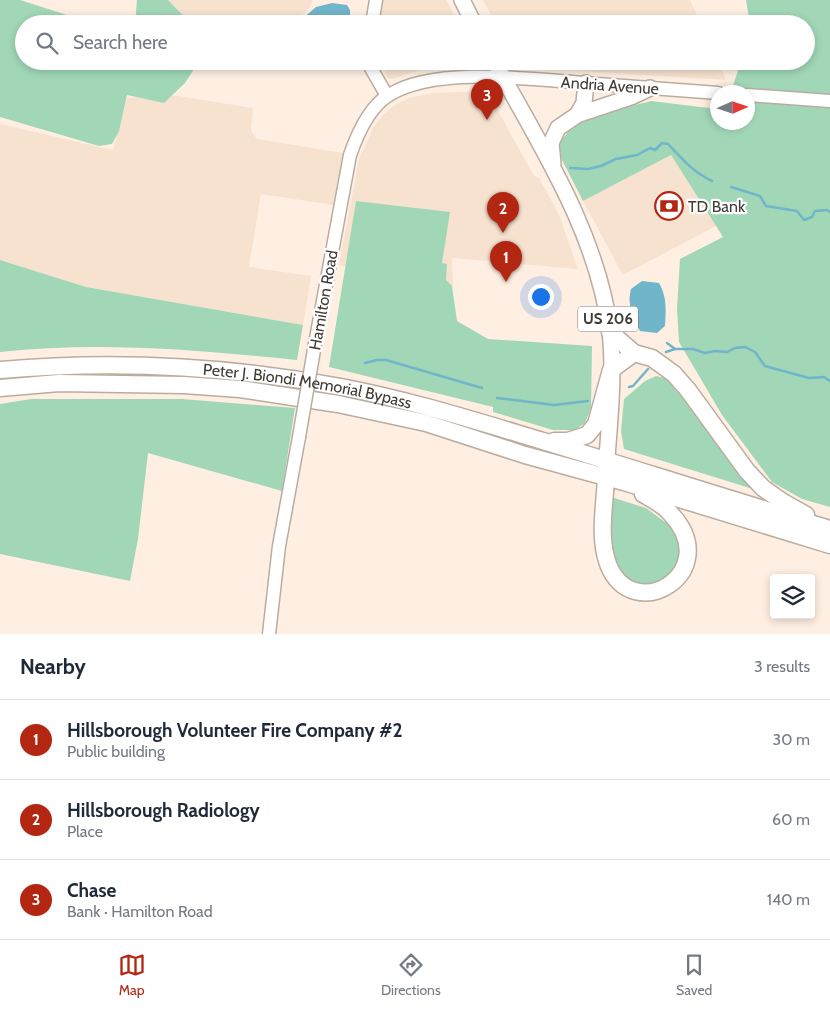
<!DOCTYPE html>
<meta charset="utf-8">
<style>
:root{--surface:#fff;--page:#f2f2f3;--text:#1f2937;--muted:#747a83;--line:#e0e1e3;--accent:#b32611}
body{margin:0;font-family:Cabin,sans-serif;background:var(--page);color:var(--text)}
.controls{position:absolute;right:15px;bottom:15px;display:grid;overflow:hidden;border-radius:5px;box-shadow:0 2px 8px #0003}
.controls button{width:45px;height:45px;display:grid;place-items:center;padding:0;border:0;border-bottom:1px solid var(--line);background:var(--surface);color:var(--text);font:25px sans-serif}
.compass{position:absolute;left:710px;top:85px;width:45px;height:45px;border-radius:50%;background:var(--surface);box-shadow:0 2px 8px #0003;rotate:87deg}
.you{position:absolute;left:540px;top:296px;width:18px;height:18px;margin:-12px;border:4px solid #fff;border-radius:50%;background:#1a73e8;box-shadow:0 0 0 8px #1a73e833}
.badge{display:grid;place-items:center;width:32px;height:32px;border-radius:50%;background:var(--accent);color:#fff;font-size:16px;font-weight:700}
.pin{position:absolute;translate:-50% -41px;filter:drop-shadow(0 1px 2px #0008)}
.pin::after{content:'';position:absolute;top:26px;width:18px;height:15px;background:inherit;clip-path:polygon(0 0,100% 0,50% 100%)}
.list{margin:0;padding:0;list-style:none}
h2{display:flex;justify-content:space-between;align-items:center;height:65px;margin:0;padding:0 20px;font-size:21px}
h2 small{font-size:16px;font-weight:400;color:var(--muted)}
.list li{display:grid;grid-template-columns:32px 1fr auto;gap:15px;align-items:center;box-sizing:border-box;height:80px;padding:0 20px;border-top:1px solid var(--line)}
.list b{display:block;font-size:19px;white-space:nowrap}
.list p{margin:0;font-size:16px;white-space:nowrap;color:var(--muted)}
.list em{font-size:16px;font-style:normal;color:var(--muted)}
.icon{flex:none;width:28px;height:28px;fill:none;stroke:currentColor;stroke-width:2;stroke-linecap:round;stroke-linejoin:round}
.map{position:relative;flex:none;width:830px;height:634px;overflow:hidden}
.search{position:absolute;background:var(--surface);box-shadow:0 2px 8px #0003;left:15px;right:15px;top:15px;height:55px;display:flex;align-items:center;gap:12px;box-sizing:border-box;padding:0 18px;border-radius:28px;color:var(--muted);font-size:19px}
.sheet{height:305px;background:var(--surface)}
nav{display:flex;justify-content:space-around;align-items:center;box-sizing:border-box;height:70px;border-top:1px solid var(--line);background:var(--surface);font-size:14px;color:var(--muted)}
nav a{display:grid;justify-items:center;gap:2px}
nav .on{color:var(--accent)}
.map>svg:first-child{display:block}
.built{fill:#f7e2cf}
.green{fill:#a1d7b7}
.water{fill:#71b5ca}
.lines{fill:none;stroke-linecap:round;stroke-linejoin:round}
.stream{stroke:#71b5ca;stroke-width:2.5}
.tertiary-casing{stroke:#baac9f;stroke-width:15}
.primary-casing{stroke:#baac9f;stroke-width:18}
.trunk-casing{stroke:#baac9f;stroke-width:19}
.tertiary{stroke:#fff;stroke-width:12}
.primary{stroke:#fff;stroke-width:15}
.trunk{stroke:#fff;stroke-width:16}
.tertiary-bridge-casing{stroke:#baac9f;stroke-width:15;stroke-linecap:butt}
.tertiary-bridge{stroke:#fff;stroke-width:12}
.labels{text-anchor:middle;stroke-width:4.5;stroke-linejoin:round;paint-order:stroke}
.shield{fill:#fff;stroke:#7a7672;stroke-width:1}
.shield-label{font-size:15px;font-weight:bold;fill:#413b35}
.street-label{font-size:16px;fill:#413b35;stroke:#fff}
.poi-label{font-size:16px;fill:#413b35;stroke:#fff;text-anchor:start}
</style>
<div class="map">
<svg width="830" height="634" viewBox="0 0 830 634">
<rect width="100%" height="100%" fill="#ffefe2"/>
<!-- built -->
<path class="built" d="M166,0h147l-5,10 -16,14h-106z
M383,0h63l13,24h-80z
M483,0h207l11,24h-205z
M380,61h87v6l-42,2 -19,5 -13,5 -5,-1z
M515,61h203l8,19 -208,-13z
M487,91l47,85 5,2 20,37 19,54 -126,-11 1,28 -114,-21 20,-106 14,-31 10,-13 12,-10 13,-7 25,-5z
M166,94l87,14 -2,23 6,8 86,14 -10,52 -72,-11 -12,73 62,9 -8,49 -217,-38 -86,-27v-136l113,26 14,-52z
M671,155l45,71 -93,49 -40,-74z"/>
<!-- green -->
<path class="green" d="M0,0h20l75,24h-71v37h175l-14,22 -21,20 -37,-8 -8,36 -7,13 -13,2 -99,-29z
M137,0h31l23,24h-56z
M746,0h84v507l-28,-8 -30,-17 -50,-67 -43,-73 -2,-33 3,-50 43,-22 -52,-82 -88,46 -21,-41 -3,-9 1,-9 8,-10 21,-15 62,-16 66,8 1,13h30v-30h-17l10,-31h65v-37h-56z
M356,201l94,11 -8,51 5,1 -1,16 6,6 5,35 31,18 104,7 -1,62 -6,15 -10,7h-22l-60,-18v-5l-164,-40z
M0,260l86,27 217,38 -6,35c-98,-10 -198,-19 -297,-8z
M656,376l9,2 21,24 70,88 -132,-41 -3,-18 3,-32 21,-18z
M31,399h151l113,9 -13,83 -134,-38 -10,86 -8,42 -130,-27v-150z
M611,497l35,11 19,14 4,-2 13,17 -4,35 -30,16 -26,-11 -15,-34z"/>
<!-- water -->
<path class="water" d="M332,3l15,2 3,5v14h-54l20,-17z
M642,281l17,2c8,14 7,27 6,43l-8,7 -17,-2c-8,-14 -13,-27 -9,-42z"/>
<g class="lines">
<!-- stream -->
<path class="stream" d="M570,168l18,1 13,-3 15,-7 21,-4 13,-7 5,2 7,-7 6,1c14,15 25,28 44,37
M731,187l29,9 6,10 31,5 7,9 8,-3 3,-6 12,-1 3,2
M667,343l8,6
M666,352l9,-3h18l12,4 10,-2 12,1 8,-4 10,-1 10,5 10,14 44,12 15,-1 6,4
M365,363l12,-3h9l96,28
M629,387l4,-1 15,-17
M497,398l57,7 34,-4"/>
<defs>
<path id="tertiary" d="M372,24l4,-24
M370,61l1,7 16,28
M748,95l82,6
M315,344l35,-189c7,-20 20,-49 39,-60 46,-29 142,-16 195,-12 45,3 89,7 134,10
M269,634l10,-88 20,-109"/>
<path id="primary" d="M462,0l12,24
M494,61c47,86 103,171 116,270 5,45 -1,95 -4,140
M577,115l7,-12 2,-20
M553,164l-2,-21 7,-15 19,-13 54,-18 19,-9"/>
<g id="trunk">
<path d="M610,332l24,21 18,5 22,16 14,16 59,81 16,17 20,14 23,13"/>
<path id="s1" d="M0,370c114,-10 229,-4 341,17 69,13 135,34 202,54 96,29 191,60 287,88"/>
<path d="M0,388l59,-5 125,2 56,4 98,15 88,19 99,32 99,27 206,63"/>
<path d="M554,441h14l19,-6 9,-11 15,-54 23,-17"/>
<path d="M606,477c-1,28 -8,60 2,87 25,64 117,8 63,-50 -7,-9 -18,-14 -28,-20"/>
</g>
</defs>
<!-- tertiary casing -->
<use href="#tertiary" class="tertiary-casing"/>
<!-- primary casing -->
<use href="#primary" class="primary-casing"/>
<!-- trunk casing -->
<use href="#trunk" class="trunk-casing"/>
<!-- tertiary -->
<use href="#tertiary" class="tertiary"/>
<!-- primary -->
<use href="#primary" class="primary"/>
<!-- trunk -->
<use href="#trunk" class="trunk"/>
<defs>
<path id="tertiary-bridge" d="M299,437l16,-93"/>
</defs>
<!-- tertiary-bridge casing -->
<use href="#tertiary-bridge" class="tertiary-bridge-casing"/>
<!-- tertiary-bridge -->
<use href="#tertiary-bridge" class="tertiary-bridge"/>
</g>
<!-- icons -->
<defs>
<symbol id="bank-ring" viewBox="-11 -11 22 22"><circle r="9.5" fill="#fff" stroke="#b32611" stroke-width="1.5"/><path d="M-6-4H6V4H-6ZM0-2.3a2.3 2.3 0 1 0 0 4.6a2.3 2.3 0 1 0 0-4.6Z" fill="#b32611"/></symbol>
</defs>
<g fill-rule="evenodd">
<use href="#bank-ring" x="653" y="190" width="32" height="32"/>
</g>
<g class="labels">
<!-- shield labels -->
<rect class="shield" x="578" y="306.5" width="60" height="25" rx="4"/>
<g class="shield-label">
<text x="608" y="324">US 206</text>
</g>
<!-- street labels -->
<g class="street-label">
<text transform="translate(610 85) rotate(4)" y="6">Andria Avenue</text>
<text transform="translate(323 300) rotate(-80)" y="6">Hamilton Road</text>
<text dy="6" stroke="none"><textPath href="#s1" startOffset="309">Peter J. Biondi Memorial Bypass</textPath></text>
</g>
<!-- poi labels -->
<g class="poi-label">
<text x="688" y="212">TD Bank</text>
</g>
</g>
</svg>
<div class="controls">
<button><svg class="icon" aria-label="layers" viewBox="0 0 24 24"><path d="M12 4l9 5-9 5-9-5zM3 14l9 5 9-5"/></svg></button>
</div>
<svg class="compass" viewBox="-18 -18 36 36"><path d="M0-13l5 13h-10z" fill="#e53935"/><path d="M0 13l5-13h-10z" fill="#747a83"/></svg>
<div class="you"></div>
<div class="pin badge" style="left:506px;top:282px">1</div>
<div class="pin badge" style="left:503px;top:233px">2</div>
<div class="pin badge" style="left:487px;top:120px">3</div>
<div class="search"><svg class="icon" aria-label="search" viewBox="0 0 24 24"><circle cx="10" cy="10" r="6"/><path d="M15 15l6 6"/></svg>Search here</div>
</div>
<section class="sheet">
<h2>Nearby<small>3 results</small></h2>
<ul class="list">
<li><span class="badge">1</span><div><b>Hillsborough Volunteer Fire Company #2</b><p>Public building</p></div><em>30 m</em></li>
<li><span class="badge">2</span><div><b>Hillsborough Radiology</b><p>Place</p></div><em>60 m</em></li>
<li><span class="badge">3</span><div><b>Chase</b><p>Bank · Hamilton Road</p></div><em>140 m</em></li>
</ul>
</section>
<nav>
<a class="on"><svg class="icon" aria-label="map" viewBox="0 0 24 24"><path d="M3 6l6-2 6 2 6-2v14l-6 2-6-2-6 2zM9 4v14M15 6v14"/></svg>Map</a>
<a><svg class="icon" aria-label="directions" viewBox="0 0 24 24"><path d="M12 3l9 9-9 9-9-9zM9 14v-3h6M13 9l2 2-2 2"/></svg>Directions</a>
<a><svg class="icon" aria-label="saved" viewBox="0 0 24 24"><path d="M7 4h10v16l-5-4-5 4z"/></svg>Saved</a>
</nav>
